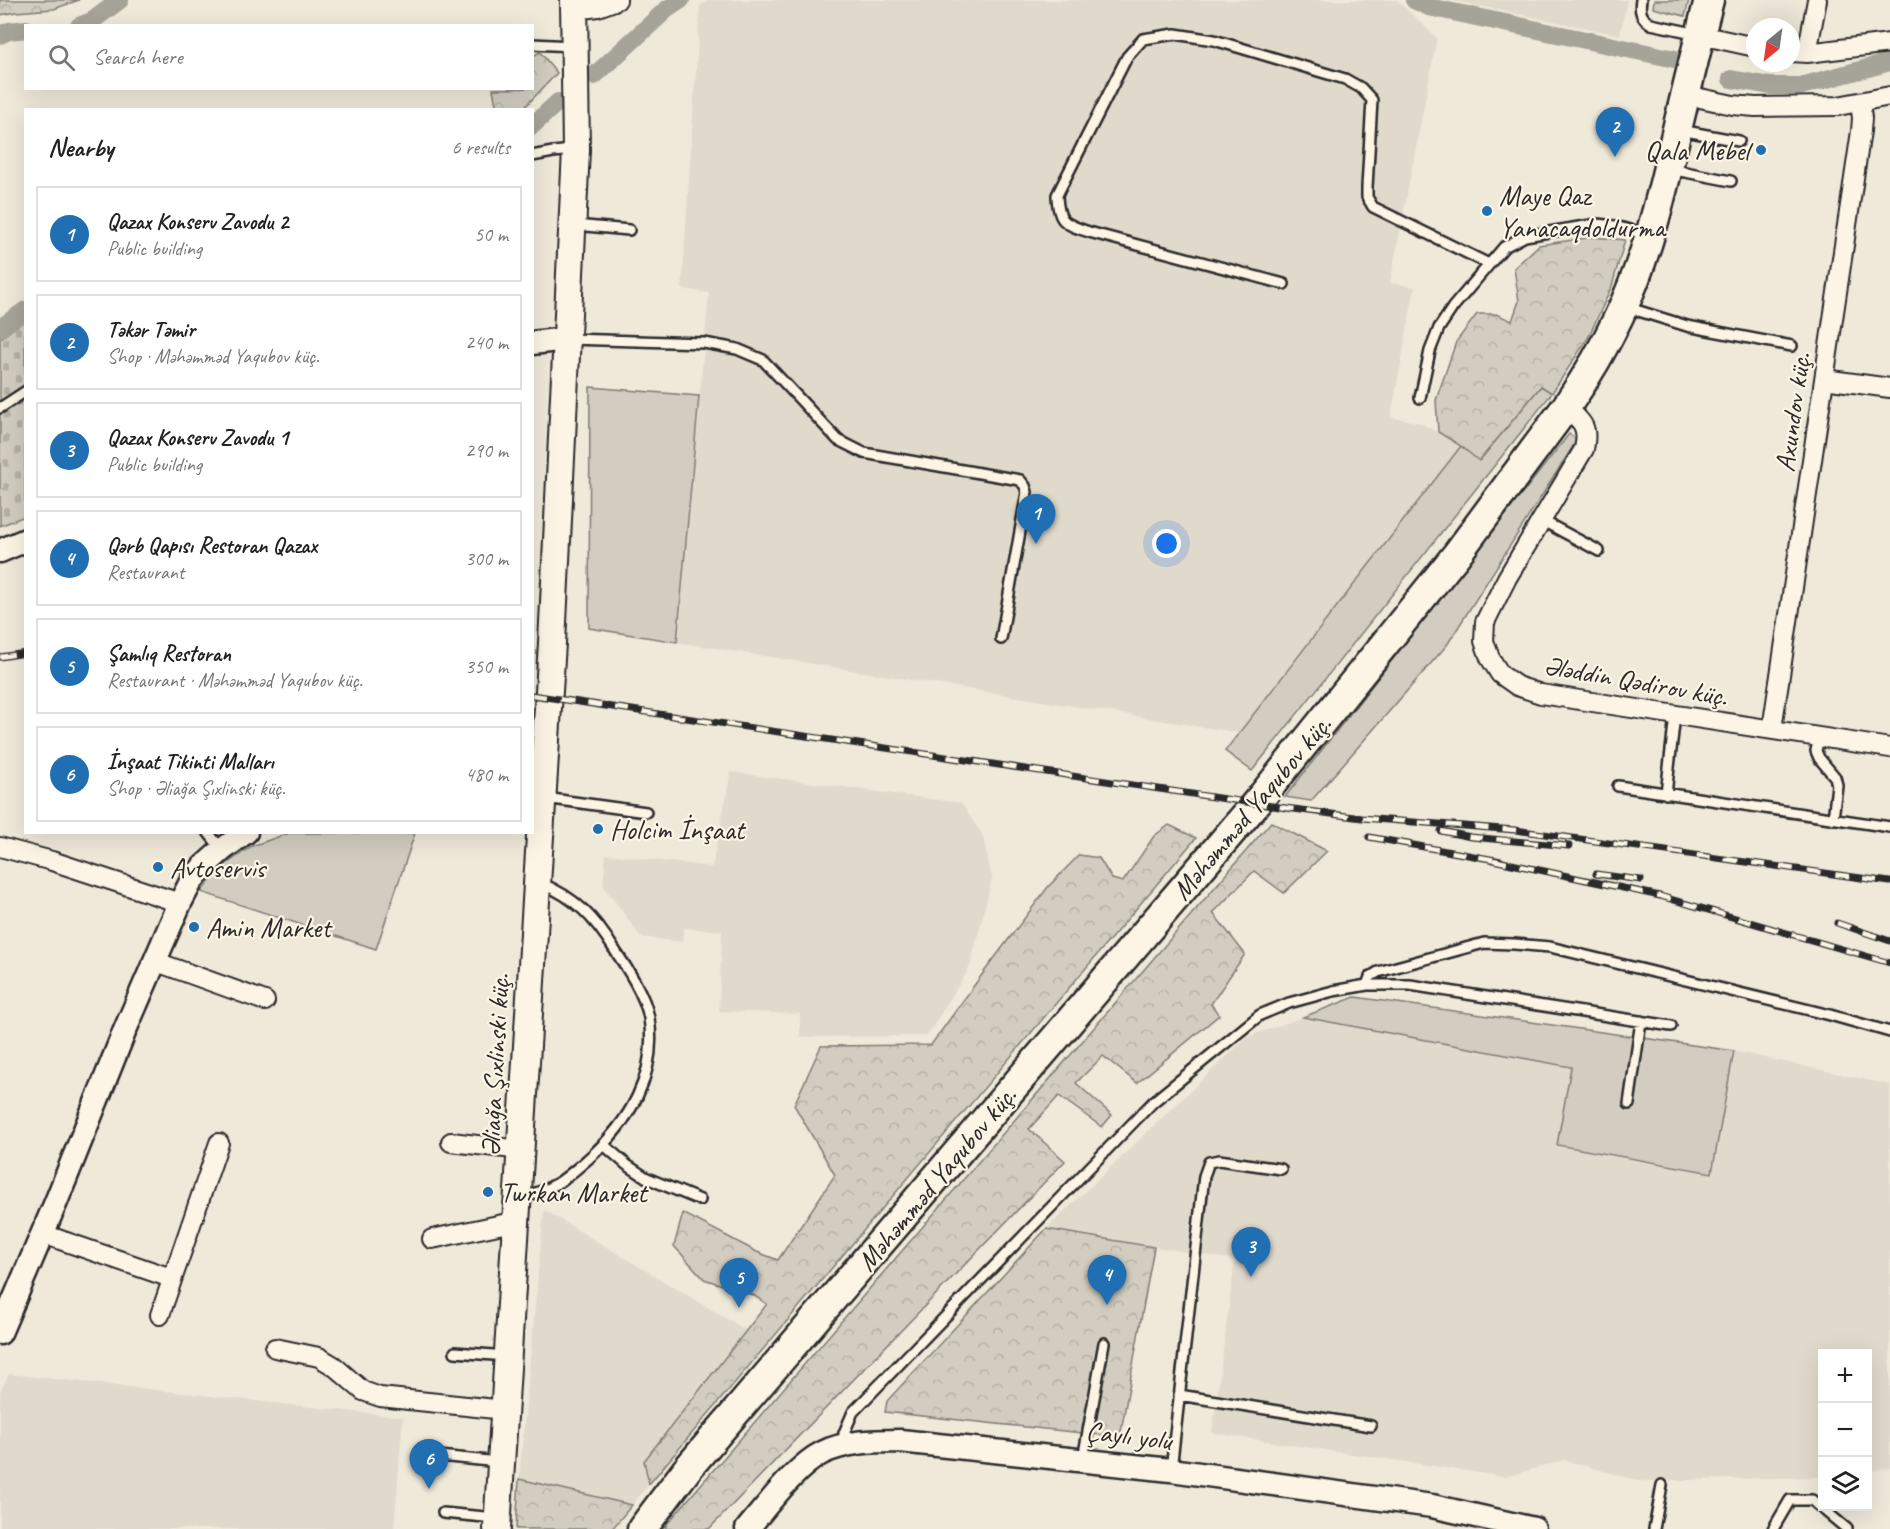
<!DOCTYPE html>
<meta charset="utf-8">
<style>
:root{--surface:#fff;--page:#f2f2f2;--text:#222;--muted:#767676;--line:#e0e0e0;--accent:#1f6fb2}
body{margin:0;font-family:Caveat,sans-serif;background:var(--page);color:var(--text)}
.controls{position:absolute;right:18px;bottom:18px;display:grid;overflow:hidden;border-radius:0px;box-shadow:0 6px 24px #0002}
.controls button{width:54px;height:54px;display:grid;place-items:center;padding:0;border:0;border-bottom:2px solid var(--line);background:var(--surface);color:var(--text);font:30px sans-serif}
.compass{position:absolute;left:1746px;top:18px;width:54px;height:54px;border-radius:50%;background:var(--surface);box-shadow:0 6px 24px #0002;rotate:209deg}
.you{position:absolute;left:1167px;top:544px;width:21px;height:21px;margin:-15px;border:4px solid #fff;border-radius:50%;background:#1a73e8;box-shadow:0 0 0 9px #1a73e833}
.badge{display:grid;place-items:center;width:39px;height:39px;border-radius:50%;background:var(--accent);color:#fff;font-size:20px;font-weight:700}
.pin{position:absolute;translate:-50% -50px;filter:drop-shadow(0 2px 3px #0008)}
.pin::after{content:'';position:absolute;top:32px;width:21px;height:18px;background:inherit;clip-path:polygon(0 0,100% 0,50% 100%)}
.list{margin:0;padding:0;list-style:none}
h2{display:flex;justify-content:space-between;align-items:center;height:78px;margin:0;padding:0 24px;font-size:26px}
h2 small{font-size:20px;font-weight:400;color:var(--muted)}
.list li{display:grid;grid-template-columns:39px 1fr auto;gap:18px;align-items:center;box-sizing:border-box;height:96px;margin:0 12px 12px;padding:0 12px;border:2px solid var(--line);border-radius:0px}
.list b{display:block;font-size:22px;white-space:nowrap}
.list p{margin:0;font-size:20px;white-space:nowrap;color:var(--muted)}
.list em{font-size:20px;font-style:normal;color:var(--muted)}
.icon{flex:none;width:33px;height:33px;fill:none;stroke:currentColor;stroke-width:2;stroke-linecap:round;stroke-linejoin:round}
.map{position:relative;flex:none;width:1890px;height:1529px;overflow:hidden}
.search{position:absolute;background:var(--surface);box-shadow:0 6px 24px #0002;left:24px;top:24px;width:510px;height:66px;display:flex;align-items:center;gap:15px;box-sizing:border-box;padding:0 21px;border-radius:0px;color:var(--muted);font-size:22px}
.panel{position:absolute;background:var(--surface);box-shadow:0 6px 24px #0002;left:24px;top:108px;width:510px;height:726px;border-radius:0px}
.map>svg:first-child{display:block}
.built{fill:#e0dacc}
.green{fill:#d2cdc0;stroke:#7e7c76;stroke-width:1.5}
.forest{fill:url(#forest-crowns);stroke:#7e7c76;stroke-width:1.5}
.cemetery{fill:url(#cemetery-stones);stroke:#7e7c76;stroke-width:1.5}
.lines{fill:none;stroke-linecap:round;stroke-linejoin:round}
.canal{stroke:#a6a399;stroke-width:18}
.service-casing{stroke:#2b2b2b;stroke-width:14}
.minor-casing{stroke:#2b2b2b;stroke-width:22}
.tertiary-casing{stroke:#2b2b2b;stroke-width:27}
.secondary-casing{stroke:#2b2b2b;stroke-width:30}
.primary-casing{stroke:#2b2b2b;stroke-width:33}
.service{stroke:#fcf5e5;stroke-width:9}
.minor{stroke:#fcf5e5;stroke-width:18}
.tertiary{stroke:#fcf5e5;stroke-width:22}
.secondary{stroke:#fcf5e5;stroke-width:26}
.primary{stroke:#fcf5e5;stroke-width:28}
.rail-casing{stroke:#2b2b2b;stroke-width:7}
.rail{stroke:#fcf5e5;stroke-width:4.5;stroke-dasharray:14;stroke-linecap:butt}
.poi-dot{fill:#1f6fb2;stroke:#fcf5e5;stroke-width:2}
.labels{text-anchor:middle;stroke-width:4.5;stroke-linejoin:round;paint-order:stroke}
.poi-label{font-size:28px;fill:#2b2b2b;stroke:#fcf5e5;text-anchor:start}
.street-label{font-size:28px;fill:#2b2b2b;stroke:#fcf5e5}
</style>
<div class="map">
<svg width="1890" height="1529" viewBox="0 0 1890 1529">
<defs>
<pattern id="forest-crowns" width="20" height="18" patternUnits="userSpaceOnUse" patternTransform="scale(1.5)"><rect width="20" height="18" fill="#d2cdc0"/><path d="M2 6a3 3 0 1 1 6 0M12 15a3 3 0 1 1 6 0" fill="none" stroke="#b4b0a5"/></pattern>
<pattern id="cemetery-stones" width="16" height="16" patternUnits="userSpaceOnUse" patternTransform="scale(1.5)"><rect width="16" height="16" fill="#d2cdc0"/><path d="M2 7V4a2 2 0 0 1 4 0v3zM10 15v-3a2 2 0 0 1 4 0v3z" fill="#b4b0a5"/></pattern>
</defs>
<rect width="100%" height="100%" fill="#efe9da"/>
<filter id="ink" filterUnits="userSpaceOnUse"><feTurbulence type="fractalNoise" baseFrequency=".0167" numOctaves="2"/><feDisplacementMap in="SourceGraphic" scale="12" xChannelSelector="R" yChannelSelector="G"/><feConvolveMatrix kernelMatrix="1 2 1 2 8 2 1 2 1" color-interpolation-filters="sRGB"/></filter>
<g filter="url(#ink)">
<!-- built -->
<path class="built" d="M709,0h688l40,38 -47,245 25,4 -24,130 30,6 40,23 -221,287 -563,-91 32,-349 -27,-4 18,-283z
M1450,0h177l-7,35z
M731,772l230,31 22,33 9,43 -22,88 -43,69 -127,1v-23l-81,-3 3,-80 -38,-3 -2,14 -41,-5 -38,-52 3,-31 106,13z
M1303,1017l268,50 141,105 22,-121 156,34v383l-22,3v-117h-46v123l-183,4 -75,-21 -58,17 -294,-44 23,-173 -189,-31 201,-192z
M544,1210l202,120 -102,131 5,23 -17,21 -113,-26z
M9,1374l394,43 -9,112h-394v-138z"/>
<!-- green -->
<path class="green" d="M1654,0h35l-4,16 -32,-8z
M1541,386l11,7 -300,378 -27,-20 236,-305 19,14z
M590,387l109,9 -22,246 -88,-14z
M1569,434l8,6 -130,205 -136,156 -26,-4z
M289,833h126l-39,116 -175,-57 20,-24 31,-22z
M1355,997l379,54 -22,122 -155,-28 14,-78 -268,-50z"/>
<!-- forest -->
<path class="forest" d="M0,0h79l-25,9 -38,3 -16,3z
M540,52l17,21 -34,36h-36l9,-4 -3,-16 39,-1 1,-32z
M1593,237l32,3 -13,46 -24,52 -36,55 -11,-7 -62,75 -18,-15 -23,-14 -2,-32 20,-58 21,-28h19l16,7 7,-20 -5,-33 25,-23z
M1271,822l56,29 -43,42 -30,-22 -41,42 32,41 -34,50 8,11 -82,68 -34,-27 -27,27 36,32 -10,12 -43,-31 -30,33 36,32 -356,368h-44l2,-5z
M1169,825l27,13 -547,646 -5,-23 123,-157 -14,-9 -49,-16 -30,-33 9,-33 74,39 21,8 57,-85 -41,-70 27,-59 110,-1 50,-69 67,-89 31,-32 20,3 13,21 11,3 31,-46z
M1046,1229l108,18 -34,190 -235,-25 2,-11z
M519,1479l113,26 -20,24h-96z"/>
<!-- cemetery -->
<path class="cemetery" d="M25,319v197l-25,10v-187z"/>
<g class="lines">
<!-- canal -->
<path class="canal" d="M1414,0l15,7 246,52
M79,26l13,-5 28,-21
M0,35l9,-4 17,-2
M594,76l72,-66 15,-10
M1731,79l39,7h31l89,-24
M532,126l26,-24
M0,328l26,-18"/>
<defs>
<path id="service" d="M1641,0c-2,11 0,18 10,24l47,10
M532,44l41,2
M1680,130l59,11
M532,156l21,-4 20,-2
M1670,169l61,12
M575,225l54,5
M1284,284l-195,-52c-24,-8 -31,-9 -32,-37l70,-138 16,-18 32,-5 39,6 131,39 16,9 11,12 -5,87v10l6,10 116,57
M1626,307l61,19 105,20
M569,339l135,4 33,6 26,11 75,80 26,13 156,27 5,6 2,6 -26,147
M1420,398l10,-47 9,-23 14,-21 51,-60 21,-11 72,-12 18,2 33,9
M0,408l26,-17
M1541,520l58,31
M1819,737l-3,14 3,7 16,19 2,8 -4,34
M1618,786l272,41
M1666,794l9,-79
M545,798l101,14
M208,832l14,18
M1367,985l3,-8 8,-5 106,-29 30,1 36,3 280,68 60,17
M1629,1104l12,-83
M604,1145l23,20 20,13 53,22
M521,1197c32,-7 43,-17 67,-38 41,-36 70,-84 61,-141 -4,-23 -22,-50 -35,-69 -19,-31 -39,-52 -74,-66
M455,1352l51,4
M1179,1395l192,31
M844,1445v-12l9,-21 300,-310 107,-87 29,-12 44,-12 34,-6h43l261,41
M439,1456l60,6
M1083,1459l21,-116
M1171,1470l33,-294 5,-14 10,-2 62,9
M443,1513l52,5
M1654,1529l8,-44
M1773,1529l17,-29h22l35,29"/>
<path id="minor" d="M574,10l24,-3 19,-7
M1700,35l55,12
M1791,52l16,1 83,-10
M1807,53l10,-53
M1686,95l47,10 22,2 83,-1 52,-10
M1824,379l66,9
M1566,407c16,15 23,19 18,42l-77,129 -22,44 -1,19 6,17 10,16 17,12 24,8 349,54
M1772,729l89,-598 1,-13 -2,-15
M0,847l52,14 128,42
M154,961l111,40
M451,1142l70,8
M43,1234l128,44
M432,1239l85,-18
M160,1315l59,-172
M275,1348l44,9 15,9 29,25 17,6 125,13"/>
<path id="tertiary" d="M532,343l34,-4
M0,551l26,-11
M0,1333l56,-131 69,-172 55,-127 12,-23 12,-14 18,-16 24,-18
M747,1529c20,-23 49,-63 75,-76 24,-12 52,-12 78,-12l271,29 261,36 102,23"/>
<path id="secondary" d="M497,1529l55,-886 24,-493 -2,-150"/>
<path id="primary" d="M642,1529l46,-61 575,-673 194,-241 109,-147c20,-29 38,-59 53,-91 27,-56 42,-118 56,-178 11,-46 22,-92 34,-138"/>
</defs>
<!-- service casing -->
<use href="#service" class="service-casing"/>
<!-- minor casing -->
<use href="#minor" class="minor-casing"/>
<!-- tertiary casing -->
<use href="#tertiary" class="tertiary-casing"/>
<!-- secondary casing -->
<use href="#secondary" class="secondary-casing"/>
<!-- primary casing -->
<use href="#primary" class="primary-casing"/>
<!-- service -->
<use href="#service" class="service"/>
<!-- minor -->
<use href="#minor" class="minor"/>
<!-- tertiary -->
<use href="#tertiary" class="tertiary"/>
<!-- secondary -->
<use href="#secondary" class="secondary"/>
<!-- primary -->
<use href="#primary" class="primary"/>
<defs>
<path id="rail" d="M0,657l26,-4
M532,695l754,113 76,10 153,12 375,52
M1441,831l30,6 98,9
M1369,837l132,24
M1493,860l167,36 230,67
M1596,874l45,6
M1837,923l53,18"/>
</defs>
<!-- rail casing -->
<use href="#rail" class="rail-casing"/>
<!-- rail -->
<use href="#rail" class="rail"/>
</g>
</g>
<!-- markers -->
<g class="poi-dot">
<circle cx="1761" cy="150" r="6"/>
<circle cx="1487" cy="211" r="6"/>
<circle cx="598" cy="829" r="6"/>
<circle cx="158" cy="867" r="6"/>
<circle cx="194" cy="927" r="6"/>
<circle cx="488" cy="1192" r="6"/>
</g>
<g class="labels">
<!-- poi labels -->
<g class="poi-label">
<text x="1749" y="160" text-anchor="end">Qala Mebel</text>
<text x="1499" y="205">Maye Qaz<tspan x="1499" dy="32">Yanacaqdoldurma</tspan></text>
<text x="610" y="839">Holcim İnşaat</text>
<text x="170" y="877">Avtoservis</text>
<text x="206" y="937">Amin Market</text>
<text x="500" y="1202">Twrkan Market</text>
</g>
<!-- street labels -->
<g class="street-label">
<text transform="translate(1792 412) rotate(-82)" y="10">Axundov küç.</text>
<text transform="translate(1636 680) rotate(10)" y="10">Ələddin Qədirov küç.</text>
<text transform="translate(1251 807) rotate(-50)" y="10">Məhəmməd Yaqubov küç.</text>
<text transform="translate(494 1065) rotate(-87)" y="10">Əliağa Şıxlinski küç.</text>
<text transform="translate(936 1178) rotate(-50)" y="10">Məhəmməd Yaqubov küç.</text>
<text transform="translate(1129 1435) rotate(7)" y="10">Çaylı yolu</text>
</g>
</g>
</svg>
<div class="controls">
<button>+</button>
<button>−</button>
<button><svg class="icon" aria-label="layers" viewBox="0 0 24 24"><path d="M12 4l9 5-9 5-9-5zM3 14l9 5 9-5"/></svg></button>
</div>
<svg class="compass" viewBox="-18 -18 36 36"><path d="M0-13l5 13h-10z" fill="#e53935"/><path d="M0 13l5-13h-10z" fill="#767676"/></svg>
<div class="you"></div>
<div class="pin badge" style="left:1036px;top:544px">1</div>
<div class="pin badge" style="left:1615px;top:157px">2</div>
<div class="pin badge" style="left:1251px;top:1277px">3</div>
<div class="pin badge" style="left:1107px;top:1305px">4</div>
<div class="pin badge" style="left:739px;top:1308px">5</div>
<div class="pin badge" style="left:429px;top:1489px">6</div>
<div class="search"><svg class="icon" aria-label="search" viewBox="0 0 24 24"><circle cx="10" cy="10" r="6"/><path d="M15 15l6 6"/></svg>Search here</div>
<section class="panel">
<h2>Nearby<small>6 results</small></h2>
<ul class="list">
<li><span class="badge">1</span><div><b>Qazax Konserv Zavodu 2</b><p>Public building</p></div><em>50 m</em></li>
<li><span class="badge">2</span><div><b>Təkər Təmir</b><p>Shop · Məhəmməd Yaqubov küç.</p></div><em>240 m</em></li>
<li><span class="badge">3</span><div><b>Qazax Konserv Zavodu 1</b><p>Public building</p></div><em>290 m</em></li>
<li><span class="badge">4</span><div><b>Qərb Qapısı Restoran Qazax</b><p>Restaurant</p></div><em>300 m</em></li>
<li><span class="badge">5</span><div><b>Şamlıq Restoran</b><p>Restaurant · Məhəmməd Yaqubov küç.</p></div><em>350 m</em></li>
<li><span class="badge">6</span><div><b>İnşaat Tikinti Malları</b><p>Shop · Əliağa Şıxlinski küç.</p></div><em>480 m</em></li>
</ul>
</section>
</div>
